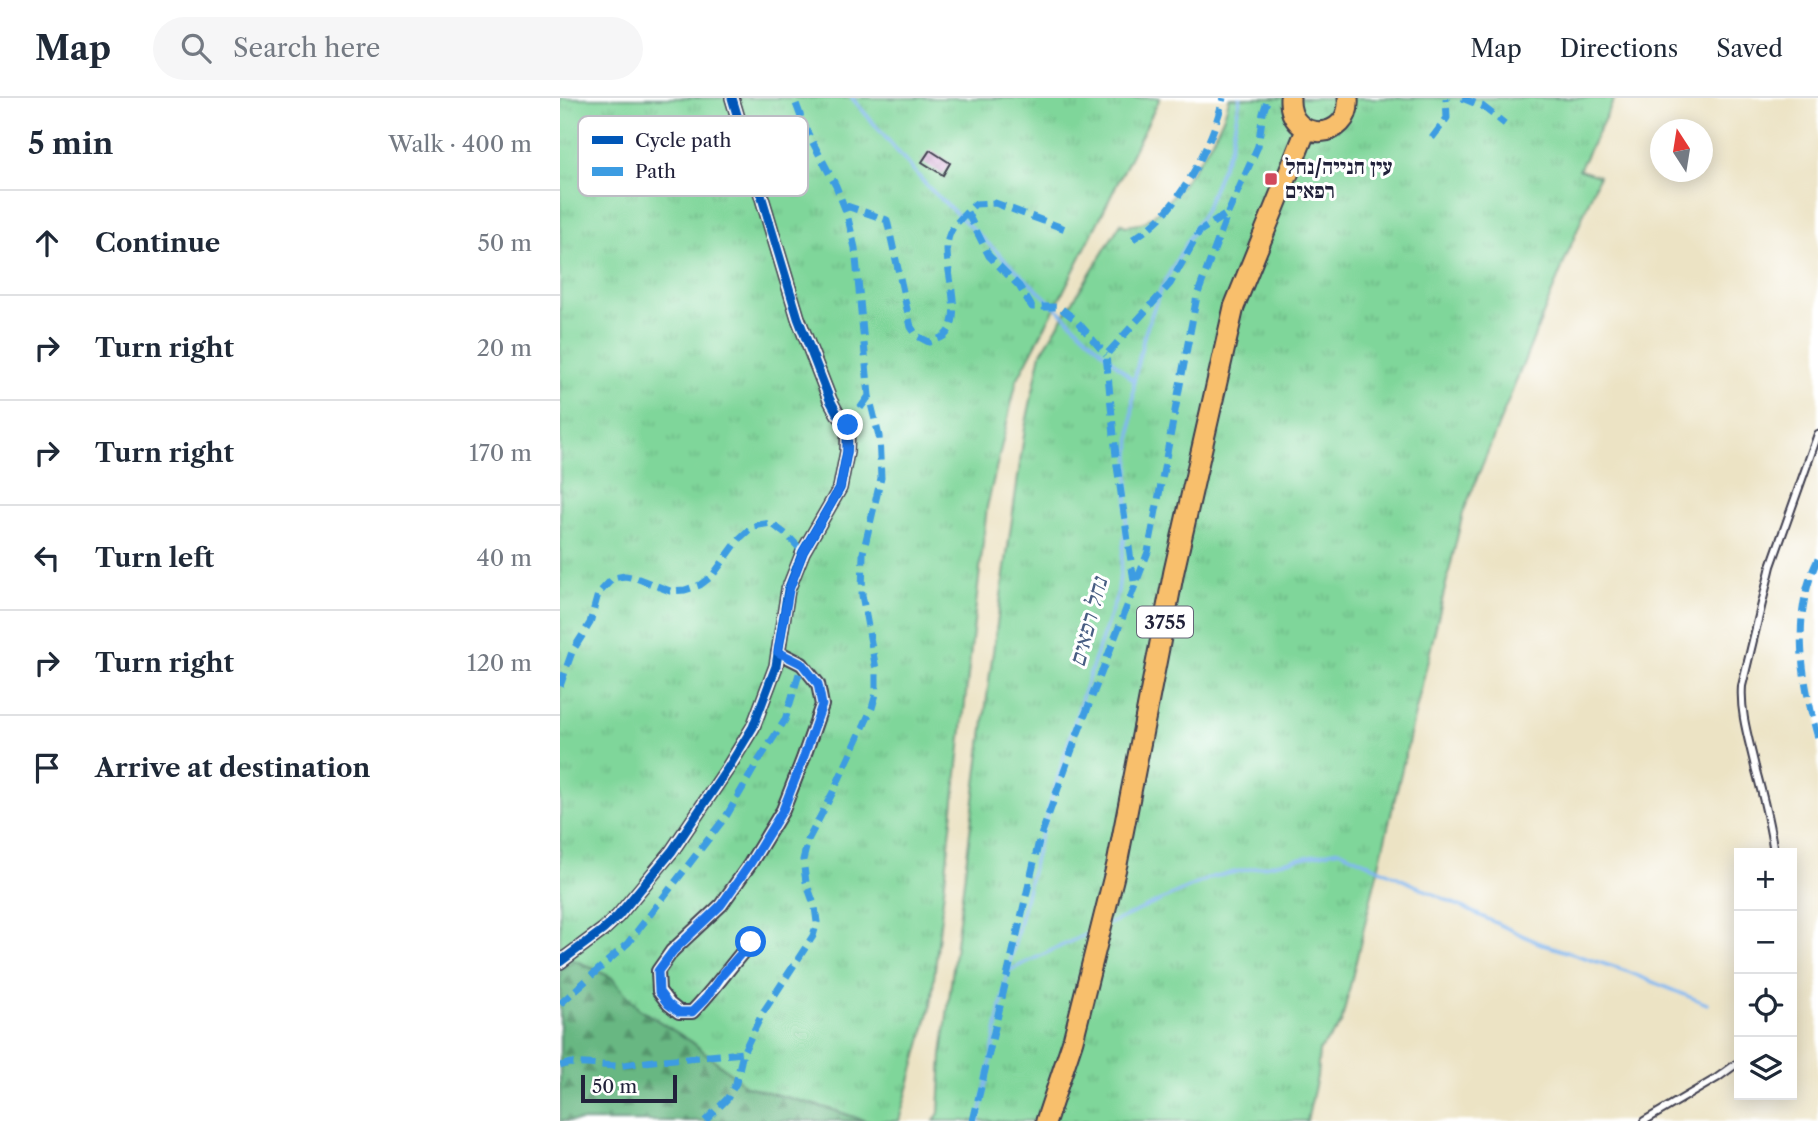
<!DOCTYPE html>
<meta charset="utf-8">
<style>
:root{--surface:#fff;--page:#f6f6f7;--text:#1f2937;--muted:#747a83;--line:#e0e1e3}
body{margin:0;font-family:"Libre Caslon Text","Frank Ruhl Libre",serif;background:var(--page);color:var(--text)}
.controls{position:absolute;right:21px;bottom:21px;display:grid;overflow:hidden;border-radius:0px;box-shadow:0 4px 18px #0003}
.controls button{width:63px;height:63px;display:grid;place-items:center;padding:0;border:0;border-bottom:2px solid var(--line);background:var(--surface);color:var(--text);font:35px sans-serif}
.compass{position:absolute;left:1090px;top:21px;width:63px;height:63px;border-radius:50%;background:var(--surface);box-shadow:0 4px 18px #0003;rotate:348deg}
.scale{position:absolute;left:21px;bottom:18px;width:96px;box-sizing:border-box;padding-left:7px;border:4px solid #22223b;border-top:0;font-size:19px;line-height:24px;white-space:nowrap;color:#22223b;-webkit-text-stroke:5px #fff;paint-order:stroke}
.stop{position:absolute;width:21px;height:21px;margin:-16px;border:5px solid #1a73e8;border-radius:50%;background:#fff}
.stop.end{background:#1a73e8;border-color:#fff;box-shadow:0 2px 7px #0008}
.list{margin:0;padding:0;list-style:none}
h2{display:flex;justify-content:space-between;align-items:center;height:91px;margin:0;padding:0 28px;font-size:30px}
h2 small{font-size:23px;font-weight:400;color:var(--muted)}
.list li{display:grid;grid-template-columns:46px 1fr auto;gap:21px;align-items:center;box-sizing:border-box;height:105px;padding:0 28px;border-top:2px solid var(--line)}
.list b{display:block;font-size:26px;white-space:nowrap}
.list em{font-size:23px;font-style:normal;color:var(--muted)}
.icon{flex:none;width:38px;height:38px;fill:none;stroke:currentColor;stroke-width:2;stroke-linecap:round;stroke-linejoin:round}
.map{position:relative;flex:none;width:1258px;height:1023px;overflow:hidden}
header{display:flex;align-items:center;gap:42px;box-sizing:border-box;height:98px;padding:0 35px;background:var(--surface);border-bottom:2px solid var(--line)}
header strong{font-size:33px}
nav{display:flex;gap:38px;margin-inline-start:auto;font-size:24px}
.search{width:490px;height:63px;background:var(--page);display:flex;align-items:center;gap:18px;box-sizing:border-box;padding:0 24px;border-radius:38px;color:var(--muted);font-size:26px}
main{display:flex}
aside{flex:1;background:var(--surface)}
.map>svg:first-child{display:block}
.grass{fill:url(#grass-tufts);stroke:#507c6a;stroke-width:2}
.forest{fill:url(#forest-firs);stroke:#446c5e;stroke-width:2}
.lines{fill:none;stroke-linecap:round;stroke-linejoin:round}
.stream{stroke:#81b7f0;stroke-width:3.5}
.building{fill:url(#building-cross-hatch)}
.service-casing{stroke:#403f50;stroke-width:10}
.minor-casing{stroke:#403f50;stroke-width:16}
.primary-casing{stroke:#403f50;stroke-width:23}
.service{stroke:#fff;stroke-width:6}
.minor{stroke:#fff;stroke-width:12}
.primary{stroke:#f8bf6c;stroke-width:19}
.quiet{stroke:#3c9ce2;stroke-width:7;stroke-dasharray:14 7;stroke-linecap:butt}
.cycleway-casing{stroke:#fff;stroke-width:13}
.cycleway{stroke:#0057b8;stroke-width:9}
.route{stroke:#1a73e8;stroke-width:9}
.poi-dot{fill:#d1495b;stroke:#fff;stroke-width:2.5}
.labels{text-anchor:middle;stroke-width:6;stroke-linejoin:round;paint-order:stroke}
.shield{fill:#fff;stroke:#646476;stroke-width:2}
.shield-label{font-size:19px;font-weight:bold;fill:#22223b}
.poi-label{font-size:21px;font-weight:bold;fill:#22223b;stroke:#fff;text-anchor:start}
.water-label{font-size:23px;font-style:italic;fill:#485e83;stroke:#fff}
.key{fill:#fff;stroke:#bdbdc4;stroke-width:2}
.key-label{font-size:19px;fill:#22223b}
</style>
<header>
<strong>Map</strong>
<div class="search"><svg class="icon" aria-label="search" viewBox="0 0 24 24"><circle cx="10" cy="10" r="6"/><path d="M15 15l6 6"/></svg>Search here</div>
<nav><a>Map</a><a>Directions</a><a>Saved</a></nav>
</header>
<main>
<aside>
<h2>5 min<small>Walk · 400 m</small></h2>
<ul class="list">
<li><svg class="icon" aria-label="ahead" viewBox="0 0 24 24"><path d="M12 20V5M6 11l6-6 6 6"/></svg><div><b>Continue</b></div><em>50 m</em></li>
<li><svg class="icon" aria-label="right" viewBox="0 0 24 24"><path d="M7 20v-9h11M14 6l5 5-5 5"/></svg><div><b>Turn right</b></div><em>20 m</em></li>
<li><svg class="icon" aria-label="right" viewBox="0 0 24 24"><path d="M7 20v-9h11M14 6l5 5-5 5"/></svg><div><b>Turn right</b></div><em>170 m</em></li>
<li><svg class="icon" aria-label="left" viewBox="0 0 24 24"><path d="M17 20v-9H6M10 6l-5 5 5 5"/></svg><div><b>Turn left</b></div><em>40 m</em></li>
<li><svg class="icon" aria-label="right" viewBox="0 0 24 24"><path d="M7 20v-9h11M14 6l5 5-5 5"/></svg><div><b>Turn right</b></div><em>120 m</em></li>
<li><svg class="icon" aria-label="arrive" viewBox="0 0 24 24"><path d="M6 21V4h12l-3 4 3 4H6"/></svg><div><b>Arrive at destination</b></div></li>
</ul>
</aside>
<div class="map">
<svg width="1258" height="1023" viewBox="0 0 1258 1023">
<defs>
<pattern id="grass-tufts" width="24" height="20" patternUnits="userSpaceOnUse" patternTransform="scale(1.75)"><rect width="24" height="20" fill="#7fd69a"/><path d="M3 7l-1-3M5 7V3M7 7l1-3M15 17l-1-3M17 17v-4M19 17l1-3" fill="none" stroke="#6db786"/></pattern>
<pattern id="forest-firs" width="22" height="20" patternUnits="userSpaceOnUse" patternTransform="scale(1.75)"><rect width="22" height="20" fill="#67b782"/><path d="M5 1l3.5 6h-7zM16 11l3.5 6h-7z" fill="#54946c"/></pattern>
<pattern id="building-cross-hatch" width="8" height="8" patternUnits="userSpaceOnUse" patternTransform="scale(1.75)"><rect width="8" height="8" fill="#ca93cc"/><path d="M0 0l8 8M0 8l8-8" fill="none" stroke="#a478a7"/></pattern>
</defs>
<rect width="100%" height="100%" fill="#fff"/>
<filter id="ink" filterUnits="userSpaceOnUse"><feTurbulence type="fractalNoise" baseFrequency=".0143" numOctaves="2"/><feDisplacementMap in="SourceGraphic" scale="14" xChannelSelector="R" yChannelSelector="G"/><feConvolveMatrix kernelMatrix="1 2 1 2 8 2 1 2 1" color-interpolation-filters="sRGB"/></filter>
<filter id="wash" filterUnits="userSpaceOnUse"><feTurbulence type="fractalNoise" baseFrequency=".00686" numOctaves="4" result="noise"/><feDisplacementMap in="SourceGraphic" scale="28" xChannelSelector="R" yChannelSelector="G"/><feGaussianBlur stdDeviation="1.57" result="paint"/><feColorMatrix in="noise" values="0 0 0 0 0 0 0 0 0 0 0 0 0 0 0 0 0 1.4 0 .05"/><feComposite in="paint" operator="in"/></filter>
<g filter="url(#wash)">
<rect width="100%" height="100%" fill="#ece3c4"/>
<!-- grass -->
<path class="grass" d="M0,0h600l-101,202 -42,80 -30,127 -56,498 -32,116h-308l-31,-3z
M669,0h386l-36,72 20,6 -136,337 -122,511 -22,27 -2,26 -10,44h-373l5,-8 3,-58 48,-382 35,-245 16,-75 80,-130 4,3c7,-1 15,-1 21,-5 28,-19 78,-90 83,-123z"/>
<!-- forest -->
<path class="forest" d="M14,862l37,17 27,31 54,34 47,38 4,4 -1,1 95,26 28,10h-305v-151z"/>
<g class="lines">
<!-- stream -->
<path class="stream" d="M292,0l75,88 207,195
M549,826l103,-47 127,-27 200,93 87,28 81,33
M448,873l85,-40
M419,1023l29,-150 31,-130 44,-147 35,-102 8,-68 8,-143 10,-45 17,-48 44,-78 26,-65 9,-47"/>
</g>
<g id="blocks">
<!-- building -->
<path class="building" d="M370,52l20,13 -7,12 -21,-13z"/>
</g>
</g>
<g filter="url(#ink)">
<use href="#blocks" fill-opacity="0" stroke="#403f50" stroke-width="2"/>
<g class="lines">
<defs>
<path id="service" d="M1214,755c-4,-29 -11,-57 -19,-86 -6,-27 -15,-54 -13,-81l29,-120 47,-132
M1084,1023l73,-43 22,-16"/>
<path id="minor" d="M191,844c-20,23 -38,49 -59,70h-13l-10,-8 -10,-13 -1,-20 14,-20 49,-46 29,-41 33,-54 20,-51 19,-54 -4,-21 -16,-20 -24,-12
M0,864l43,-32 15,-14 54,-65 56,-83 25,-41 23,-61 12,-76 15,-38 37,-64 7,-36 1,-27 -11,-12 -7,-13 -32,-82 -66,-220"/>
<path id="primary" d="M730,0c-2,46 62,44 58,0
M486,1023l27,-81 44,-176 57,-293 60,-264 72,-177"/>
</defs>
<!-- service casing -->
<use href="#service" class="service-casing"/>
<!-- minor casing -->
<use href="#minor" class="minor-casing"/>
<!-- primary casing -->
<use href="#primary" class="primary-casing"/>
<!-- service -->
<use href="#service" class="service"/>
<!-- minor -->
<use href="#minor" class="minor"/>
<!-- primary -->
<use href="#primary" class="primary"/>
<!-- quiet -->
<path class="quiet" d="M902,0l20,8 23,18
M872,40l15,-20 -1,-20
M284,107l43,15 24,107 6,9 12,6c5,-2 11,-3 15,-6 24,-20 -6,-76 6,-103 4,-9 18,-22 25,-29l20,-1 73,27
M407,114l22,44 30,30 13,21h27l17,13 30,35
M573,141c6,-4 13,-8 18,-13 32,-25 64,-88 72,-128
M288,327l21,-29
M1258,461c-28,56 -16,121 0,179
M574,483l-17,-115 -11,-111 64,-71 30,-53 28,-18
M0,588l12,-34 18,-29 8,-29 15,-16 12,-2 11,2 34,13 15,-1 15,-5 13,-10 27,-37 13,-12 18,-3 17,13 15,16
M0,906l68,-61 99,-128 30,-52 28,-43 17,-56
M0,968l10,-3 47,3 36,-5 90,-8
M145,1023l22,-22 9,-16 7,-30 19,-39 51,-78 4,-14 -2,-15 -9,-25 -3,-22 5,-20 25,-48 39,-84 4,-14v-25l-14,-74 1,-42 18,-75 -2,-42 -10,-40 -14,-148 -8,-34 -11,-28 -31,-58 -11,-30
M413,1023l66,-280 39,-108 70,-181 49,-256 31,-83 30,-67 5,-33 5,-15"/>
<defs>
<path id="cycleway" d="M0,864l43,-32 15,-14 54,-65 56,-83 25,-41 23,-61 12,-76 15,-38 37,-64 7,-36 1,-27 -11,-12 -7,-13 -32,-82 -66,-220"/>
</defs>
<!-- cycleway casing -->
<use href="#cycleway" class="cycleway-casing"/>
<!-- cycleway -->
<use href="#cycleway" class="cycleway"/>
</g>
</g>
<g class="lines" filter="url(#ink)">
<!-- route -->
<path class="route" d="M191,844l-29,33 -16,23 -14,14h-13l-11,-8 -9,-12 -1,-21 15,-20 48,-46 29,-41 33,-54 20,-51 19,-54 -4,-21 -16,-20 -24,-12 11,-62 14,-38 37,-64 7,-36 1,-27"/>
</g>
<!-- markers -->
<rect class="poi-dot" x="704" y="74" width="14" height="14" rx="3.5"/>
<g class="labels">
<!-- shield labels -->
<rect class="shield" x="577" y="508.5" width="56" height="31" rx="5"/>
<g class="shield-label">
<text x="605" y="531">3755</text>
</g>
<!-- poi labels -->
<g class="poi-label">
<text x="725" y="76">עין חנייה/נחל<tspan x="725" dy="24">רפאים</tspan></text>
</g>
<!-- water labels -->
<g class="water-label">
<text transform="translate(528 524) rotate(-75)" y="8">נחל רפאים</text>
</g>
</g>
<!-- legend -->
<rect x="18" y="18" width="230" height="80" rx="10" class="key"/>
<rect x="32" y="38" width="31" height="8" fill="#0057b8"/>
<rect x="32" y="69" width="31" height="9" fill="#3c9ce2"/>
<g class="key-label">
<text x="75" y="49">Cycle path</text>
<text x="75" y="80">Path</text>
</g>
</svg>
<div class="controls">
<button>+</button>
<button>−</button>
<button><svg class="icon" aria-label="locate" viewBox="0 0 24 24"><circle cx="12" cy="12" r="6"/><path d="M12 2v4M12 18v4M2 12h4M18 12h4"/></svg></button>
<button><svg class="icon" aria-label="layers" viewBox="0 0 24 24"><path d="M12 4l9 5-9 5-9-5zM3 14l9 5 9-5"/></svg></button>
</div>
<svg class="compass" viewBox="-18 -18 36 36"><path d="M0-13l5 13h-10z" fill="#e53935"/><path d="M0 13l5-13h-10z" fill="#747a83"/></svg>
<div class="scale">50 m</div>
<div class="stop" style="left:191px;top:844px"></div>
<div class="stop end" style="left:288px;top:327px"></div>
</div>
</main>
